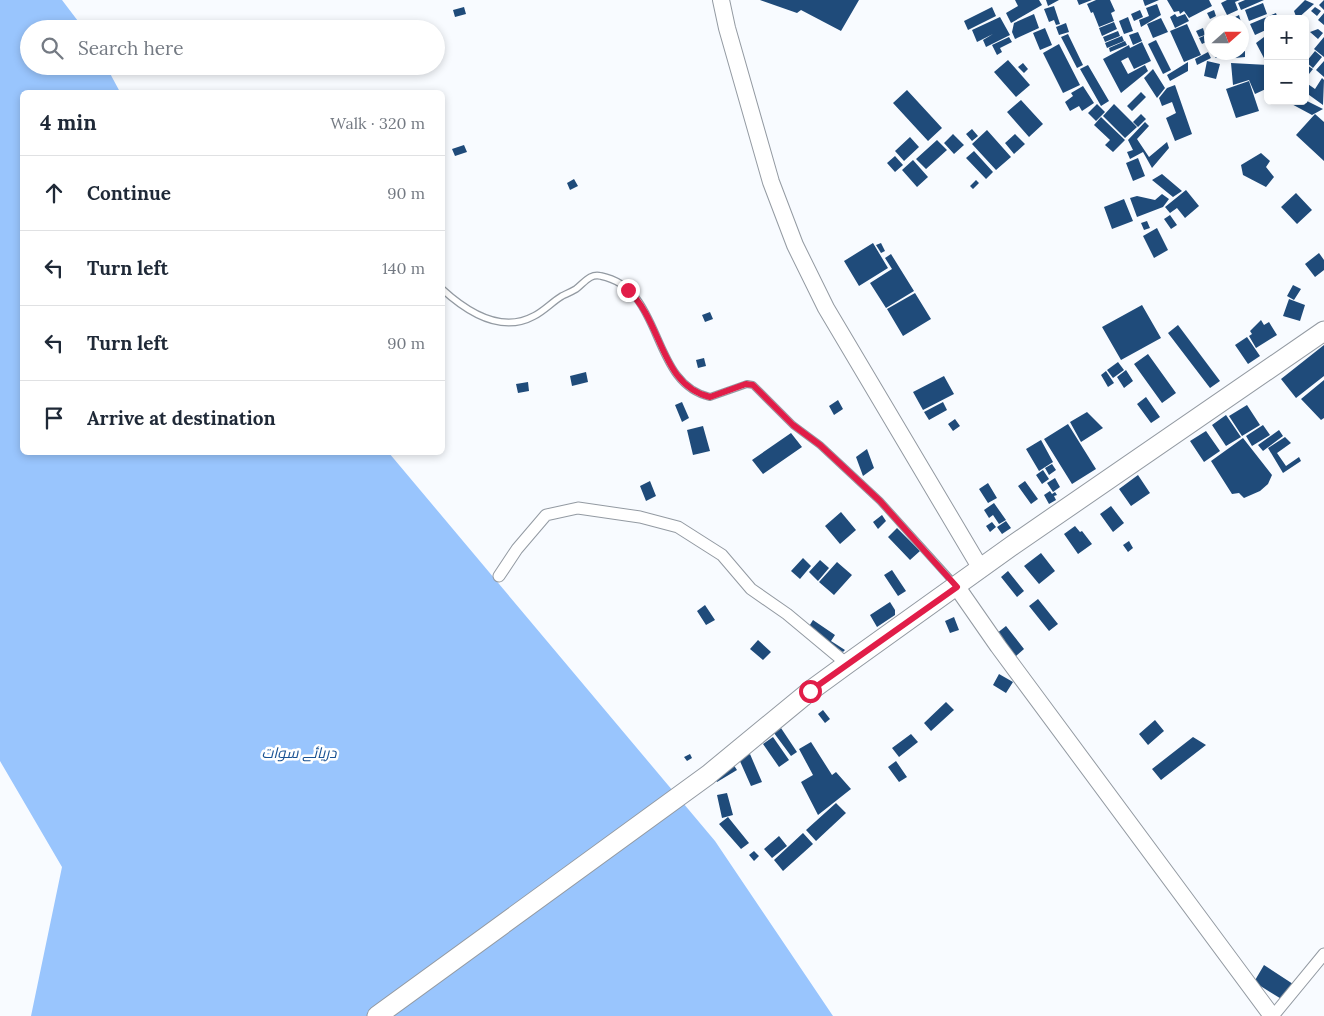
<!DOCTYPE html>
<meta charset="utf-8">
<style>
:root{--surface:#fff;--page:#f2f2f3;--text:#1f2937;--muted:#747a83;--line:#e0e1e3}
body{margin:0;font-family:Lora,Cairo,serif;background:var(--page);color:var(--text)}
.controls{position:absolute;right:15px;top:15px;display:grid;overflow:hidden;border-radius:8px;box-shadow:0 2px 8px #0003}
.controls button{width:45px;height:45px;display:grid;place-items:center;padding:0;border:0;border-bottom:1px solid var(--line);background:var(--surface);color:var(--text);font:25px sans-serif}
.compass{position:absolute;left:1204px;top:15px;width:45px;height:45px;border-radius:50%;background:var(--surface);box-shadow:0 2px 8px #0003;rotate:69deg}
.stop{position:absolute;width:15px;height:15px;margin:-11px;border:4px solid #e11d48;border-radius:50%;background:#fff}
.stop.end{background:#e11d48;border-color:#fff;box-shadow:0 1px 5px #0008}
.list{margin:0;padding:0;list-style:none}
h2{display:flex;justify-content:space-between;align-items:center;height:65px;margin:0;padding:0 20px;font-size:21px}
h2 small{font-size:16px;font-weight:400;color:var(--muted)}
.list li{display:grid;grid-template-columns:32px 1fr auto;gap:15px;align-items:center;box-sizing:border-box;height:75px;padding:0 20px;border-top:1px solid var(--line)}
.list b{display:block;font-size:19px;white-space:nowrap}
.list em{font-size:16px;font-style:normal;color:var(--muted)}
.icon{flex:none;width:28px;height:28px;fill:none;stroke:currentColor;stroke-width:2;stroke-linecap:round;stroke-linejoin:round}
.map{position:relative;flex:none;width:1324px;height:1016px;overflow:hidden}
.search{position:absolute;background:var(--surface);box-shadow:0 2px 8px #0003;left:20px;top:20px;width:425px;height:55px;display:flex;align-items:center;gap:12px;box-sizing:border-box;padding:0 18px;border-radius:28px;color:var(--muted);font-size:19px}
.panel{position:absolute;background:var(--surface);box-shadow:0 2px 8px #0003;left:20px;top:90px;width:425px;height:365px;border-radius:8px}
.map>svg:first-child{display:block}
.water{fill:#99c5fd}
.building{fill:#1f4b7a}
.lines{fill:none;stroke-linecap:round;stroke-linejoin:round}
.service-casing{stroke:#939aa2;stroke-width:8}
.minor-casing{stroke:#939aa2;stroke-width:13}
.secondary-casing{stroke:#939aa2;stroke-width:18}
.primary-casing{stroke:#939aa2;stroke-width:21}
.service{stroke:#fff;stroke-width:5.5}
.minor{stroke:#fff;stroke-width:11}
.secondary{stroke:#fff;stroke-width:16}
.primary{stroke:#fff;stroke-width:19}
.route{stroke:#e11d48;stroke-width:6}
.labels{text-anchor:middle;stroke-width:5;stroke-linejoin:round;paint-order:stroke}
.water-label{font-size:15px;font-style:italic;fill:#195293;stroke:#fff}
</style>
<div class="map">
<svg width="1324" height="1016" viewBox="0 0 1324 1016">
<rect width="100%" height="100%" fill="#f8fbff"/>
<!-- water -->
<path class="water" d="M0,0h62l22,29h-55v37h77l14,26h-98v360l367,1 326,388 118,175h-802l31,-149 -62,-106z"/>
<!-- building -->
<path class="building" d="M760,0h99l-18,31 -40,-21 -4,3z
M1015,0h24l3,5 -31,18 -5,-10 12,-7z
M1046,0h13l-11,6z
M1077,0h15l-13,5z
M1096,0h14l5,11 -4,2 3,8 -15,6 -6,-15 -2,1 -4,-9z
M1143,0h16l-14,6z
M1167,0h42l3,6 -23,12 -5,-7 -4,3 -1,-3 -5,1z
M1227,0h13l-5,2 3,8 -11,5 -6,-12z
M1245,0h19l-23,10 -3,-7z
M1305,0l9,4 -17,15 -3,-8z
M1324,0v10l-5,-5z
M1263,3l4,11 -18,7 -4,-11z
M1157,4l4,11 -20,12 -2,-7 10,-4 -3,-8z
M1054,6l6,18 -4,1 -2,-5 -5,2 -5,-13z
M464,7l2,7 -11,3 -2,-7z
M992,7l4,9 -28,14 -4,-9z
M1315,7l6,4 -4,5 -6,-5z
M1140,10l3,7 -9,4 -3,-7z
M1214,10l2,6 -6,3 -3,-6z
M1276,13l2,6h-10v10l-13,6 -5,-11z
M1324,13v12l-6,-5z
M1034,14l5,14 -24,11 -3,-7 2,-9z
M1175,14l2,3 8,-3 4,7 -14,7 -5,-11z
M1225,15l4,7h-15z
M1239,15l2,7h-6l-2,-4z
M1000,17l10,18 -24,12 -3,-7 10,-6 -16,8 -5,-12z
M1128,17l5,14 -9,3 -5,-13z
M1161,18l7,14 -15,6 -6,-14z
M1114,22l3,7 -15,7 -3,-8z
M1066,23l3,9 -10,3 -3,-8z
M1187,24l14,31 -17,7 -14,-31z
M1045,28l7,17 -12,5 -7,-17z
M1203,28l2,7 -6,2 -3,-6z
M1318,29l5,4 -5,6 -8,-7z
M1118,31l2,5 -15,6 -2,-5z
M1138,32l4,9 -9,4 -4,-10z
M1068,34l15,31 -6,3 -16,-31z
M1268,34v23l-3,3 -9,-17z
M1206,35l2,6 -6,3 -3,-6z
M1122,36l2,5 -17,7 -2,-5z
M1009,37l3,5 -12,6 2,4 -5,3 -5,-10z
M1324,37v20l-10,-8z
M1156,40l15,30 -8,4 -15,-30z
M1125,41l2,4 -17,7 -1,-4z
M1245,41l2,6 -5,1v-6z
M1142,42l9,19 -17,8 -6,-12 14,-7 -21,11 7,13 17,-9 3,6 -27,22 -18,-34 26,-14 1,3z
M1059,44l21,41 -17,8 -20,-40z
M1242,51h3v6l-10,1v-6z
M1315,51l7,6 -9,11 -7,-6z
M1208,52l3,6 -14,7 -2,-6z
M1220,52h12l1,6h-18z
M1008,60l22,25 -14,12 -22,-25z
M1207,61l13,3 -4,15 -12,-3z
M1324,61v16l-8,-7z
M1188,62v9l-18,10 -3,-6z
M1023,63l5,6 -4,4 -6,-6z
M1231,63l37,2v23l-13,6 -6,-14 -16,5z
M1305,64l8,5 -8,10z
M1088,65l21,36 -8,5 -21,-37z
M1153,69l12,19 -8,10 -13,-20z
M1322,78l2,2 -1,25 -18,-13v-10l10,7z
M1249,81l10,30 -23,7 -10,-29z
M1175,85l17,49 -17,7 -9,-23 10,-5 -4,-11 -10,4 -3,-8 8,-10z
M1083,86l11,17 -12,8 -3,-5 -9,5 -5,-9 8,-6 -2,-3z
M907,90l35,38 -14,13 -35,-38z
M1141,92l5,5 -14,14 -5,-5z
M1021,100l22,24 -14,13 -22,-25z
M1305,100l18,9 -11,6 -26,-14z
M1097,104l8,8 -9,9 -8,-8z
M1114,104l23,23 -12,11 -22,-22z
M1141,114l5,5 -8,8 -5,-5z
M1315,114l9,8v39l-28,-26z
M1101,117l24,23 -12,12 -8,-7 5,-5 -16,-15z
M1145,122l4,4 -12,13 12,18 18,-15 2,6 -17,20 -9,-16 -13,7 -3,-7 6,-2 -5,-10z
M972,129l6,7 -6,5 -6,-7z
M987,130l24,27 -15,13 -24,-26z
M953,134l11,11 -10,9 -10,-11z
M1015,134l10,10 -11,10 -9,-11z
M910,137l9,10 -15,14 -9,-10z
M937,140l10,10 -21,19 -10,-10z
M464,145l3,7 -12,4 -3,-7z
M974,151l19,21 -7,7 -20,-21z
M1261,153l9,8 -4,6 8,10 -8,10 -23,-12 -2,-10z
M895,156l8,9 -8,7 -8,-9z
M1138,158l7,18 -12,5 -7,-18z
M913,160l15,17 -11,10 -15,-17z
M1162,174l20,17 -9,6 -21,-17z
M574,179l4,7 -8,4 -3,-7z
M976,180l3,3 -6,6 -3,-3z
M1186,190l13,16 -14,12 -8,-10 -7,5 -5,-6z
M1296,193l16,17 -15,14 -16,-17z
M1162,194l7,5 -6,8 -26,10 -7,-19 7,-2 18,4z
M1124,199l9,22 -21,8 -8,-22z
M1170,215l7,10 -6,4 -7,-10z
M1147,221l3,7 -6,2 -3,-7z
M1157,228l11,22 -14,8 -11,-22z
M873,243l15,25 -29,18 -15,-25z
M881,243l4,8 -4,2 -5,-8z
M1319,253l5,7v10l-9,7 -10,-13z
M891,254l23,37 -28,17 -16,-25 22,-14 -7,-11z
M1293,285l8,4 -7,11 -7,-4z
M915,293l16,26 -28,17 -16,-27z
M1289,299l16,6 -5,16 -17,-5z
M1142,305l19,33 -40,22 -19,-33z
M710,312l3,7 -8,3 -3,-7z
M1261,320l3,5 5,-3 8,13 -21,13 -7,-12 3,-2 -2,-3z
M1178,325l42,56 -10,7 -42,-55z
M1247,337l13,19 -12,8 -13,-19z
M1324,345v31l-28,22 -15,-19z
M1148,354l28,39 -14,10 -28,-39z
M704,358l2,8 -8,2 -2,-8z
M1118,362l6,8 -11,8 -6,-8z
M1126,370l7,11 -9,7 -7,-11z
M1106,371l8,12 -6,4 -7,-12z
M586,372l2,10 -16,4 -2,-10z
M944,376l10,18 -31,16 -10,-18z
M1324,380v38l-3,2 -20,-21z
M528,382l1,9 -11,2 -2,-9z
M1146,397l14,20 -9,6 -14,-19z
M838,400l5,9 -9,6 -5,-9z
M682,402l7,16 -7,4 -7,-17z
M943,402l4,8 -18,10 -5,-8z
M1247,405l13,20 -18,11 -13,-20z
M1087,412l16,16 -22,14 -11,-20z
M1226,415l15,22 -15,9 -14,-21z
M955,419l5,7 -7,5 -5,-7z
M1068,424l28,45 -24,15 -28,-45z
M1263,425l7,10 -18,11 -6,-10z
M703,426l7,25 -17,4 -6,-25z
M1279,430l4,6 -20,15 -5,-6z
M1206,431l14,20 -16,11 -14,-21z
M791,433l11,14 -39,27 -11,-14z
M1285,437l6,6 -14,10 9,13 13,-9 2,4 -18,12 -15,-25z
M1243,438l29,37 -4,9 -8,7 -16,7 -5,-5 -7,1 -21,-33z
M1041,440l12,22 -14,9 -13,-22z
M867,449l7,19 -11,8 -7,-19z
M1052,464l4,6 -7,5 -4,-7z
M1043,470l6,9 -7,5 -6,-9z
M1138,475l12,18 -19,13 -12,-17z
M1055,478l5,9 -7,5 -6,-9z
M650,481l6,15 -10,5 -6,-15z
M1025,481l13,18 -7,5 -13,-18z
M988,483l9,15 -9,5 -9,-14z
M1050,491l2,3 3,-2 2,3 -3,1 2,4 -7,4 -5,-9z
M994,503l12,17 -7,4 -6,-9 -4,3 -5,-8z
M1111,506l13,17 -11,9 -13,-18z
M841,512l15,18 -16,14 -15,-18z
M882,515l4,6 -8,8 -5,-7z
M1006,521l5,7 -9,6 -5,-7z
M992,522l4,5 -6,5 -4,-6z
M1075,526l5,6 2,-1 10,13 -14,10 -14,-20z
M897,528l23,23 -10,9 -22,-23z
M1129,541l4,7 -5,4 -5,-7z
M1041,553l14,18 -16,13 -15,-18z
M803,558l8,8 -11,13 -9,-8z
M820,560l9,8 -11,13 -9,-9z
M837,562l15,13 -18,20 -15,-13z
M892,570l14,21 -8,5 -14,-21z
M1008,571l16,20 -7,6 -16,-20z
M1038,599l20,25 -9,7 -20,-25z
M890,602l5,8v5l-18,12 -7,-12z
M705,605l10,15 -9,5 -9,-14z
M954,617l5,13 -9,3 -5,-12z
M813,620l22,15 -4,6 14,9 -2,2 -35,-24z
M1006,626l18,23 -9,8 -19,-23z
M758,640l13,12 -8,8 -13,-11z
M999,674l14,8 -7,11 -13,-8z
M946,702l8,8 -23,21 -7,-8z
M823,710l7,9 -5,4 -7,-9z
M1155,720l9,11 -16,14 -9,-11z
M781,728l16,24 -6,4 -17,-23z
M911,734l7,8 -19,15 -7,-9z
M773,737l16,23 -10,7 -16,-23z
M1193,737l13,8 -45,35 -9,-11z
M811,742l21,33 4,-3 15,17 -33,26 -17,-33 12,-7 -14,-26z
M690,754l2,4 -5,3 -3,-4z
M750,754l12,28 -11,4 -12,-27z
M896,761l11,16 -8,5 -11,-15z
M733,764l4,6 -20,12 -4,-6z
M727,793l6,22 -11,3 -5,-23z
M836,803l10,10 -30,28 -10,-11z
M728,817l21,26 -8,6 -22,-25z
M803,833l10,11 -30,27 -9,-11z
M779,836l8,10 -15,12 -8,-9z
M754,851l5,5 -5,5 -5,-6z
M1264,965l29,19 -10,16 -29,-18z"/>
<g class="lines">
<defs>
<path id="service" d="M442,289c24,22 59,45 92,27 10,-5 18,-14 28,-20 4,-2 9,-4 14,-7 8,-6 14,-16 25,-13 64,13 48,107 109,121l37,-13 6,1 40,40 27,20 60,56 74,82"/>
<path id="minor" d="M499,576l18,-27 29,-34 32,-7 62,9 38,10 44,28 29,34 36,25 60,50
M1273,1016l51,-62"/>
<path id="secondary" d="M721,0l6,28 44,154 24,63 31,63 155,261
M957,587l41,59 274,370"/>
<path id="primary" d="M377,1016l331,-241 102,-84 37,-27 166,-119 311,-214"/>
</defs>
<!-- service casing -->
<use href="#service" class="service-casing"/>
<!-- minor casing -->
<use href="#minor" class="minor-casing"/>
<!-- secondary casing -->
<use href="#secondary" class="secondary-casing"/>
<!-- primary casing -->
<use href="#primary" class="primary-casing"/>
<!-- service -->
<use href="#service" class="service"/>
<!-- minor -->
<use href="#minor" class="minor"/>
<!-- secondary -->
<use href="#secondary" class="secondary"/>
<!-- primary -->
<use href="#primary" class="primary"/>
</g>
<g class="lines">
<!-- route -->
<path class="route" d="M628,290c35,32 32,95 82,107l36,-13 7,1 40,40 27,20 60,56 77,86 -147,104"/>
</g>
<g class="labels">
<!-- water labels -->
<g class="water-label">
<text x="299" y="758">دریائے سوات</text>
</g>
</g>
</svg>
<div class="controls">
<button>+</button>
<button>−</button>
</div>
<svg class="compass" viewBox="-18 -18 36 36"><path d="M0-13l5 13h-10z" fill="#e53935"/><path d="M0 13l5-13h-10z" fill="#747a83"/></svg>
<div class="stop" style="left:810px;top:691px"></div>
<div class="stop end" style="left:628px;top:290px"></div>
<div class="search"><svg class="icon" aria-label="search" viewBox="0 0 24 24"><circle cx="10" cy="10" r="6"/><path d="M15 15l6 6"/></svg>Search here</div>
<section class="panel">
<h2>4 min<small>Walk · 320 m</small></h2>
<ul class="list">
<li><svg class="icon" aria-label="ahead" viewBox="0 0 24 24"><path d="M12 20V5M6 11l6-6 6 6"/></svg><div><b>Continue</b></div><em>90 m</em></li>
<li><svg class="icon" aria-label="left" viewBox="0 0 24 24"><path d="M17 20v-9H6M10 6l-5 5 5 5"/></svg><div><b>Turn left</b></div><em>140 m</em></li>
<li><svg class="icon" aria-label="left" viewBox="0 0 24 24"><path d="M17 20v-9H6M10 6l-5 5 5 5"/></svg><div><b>Turn left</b></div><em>90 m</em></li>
<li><svg class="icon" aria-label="arrive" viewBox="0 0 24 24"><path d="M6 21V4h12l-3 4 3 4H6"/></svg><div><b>Arrive at destination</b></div></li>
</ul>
</section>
</div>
